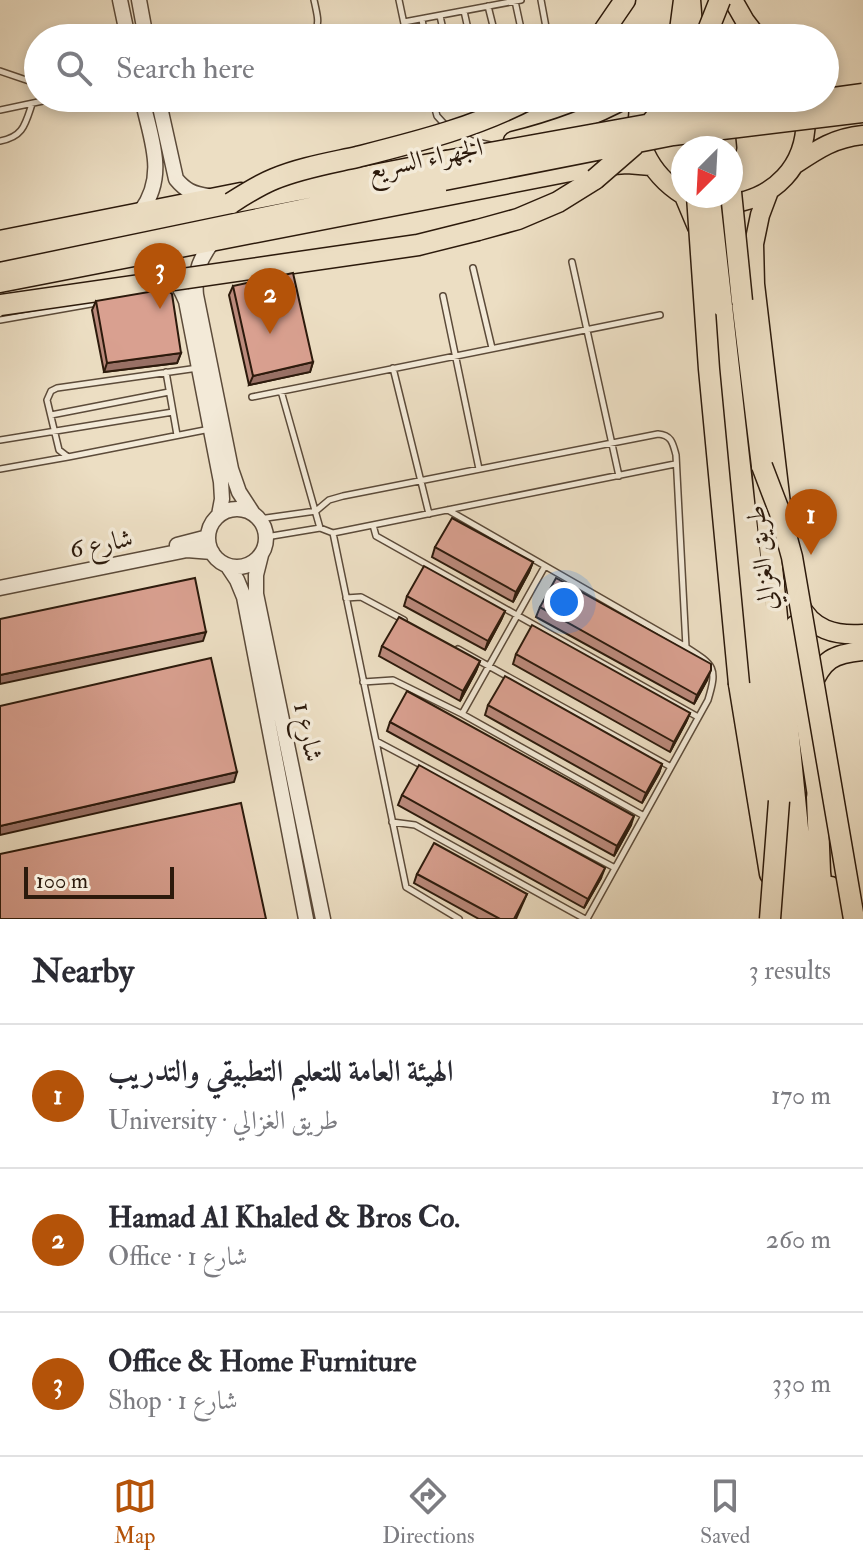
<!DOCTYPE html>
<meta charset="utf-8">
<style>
:root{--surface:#fff;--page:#f2f2f3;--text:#2b2b33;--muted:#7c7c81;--line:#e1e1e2;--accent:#b45309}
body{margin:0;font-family:"IM FELL Double Pica",Amiri,serif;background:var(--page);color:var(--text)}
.compass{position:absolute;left:671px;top:136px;width:72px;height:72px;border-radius:50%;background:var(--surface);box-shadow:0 4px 12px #0003;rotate:204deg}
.scale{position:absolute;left:24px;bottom:20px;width:150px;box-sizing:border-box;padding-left:8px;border:4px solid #2c1a0c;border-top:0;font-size:22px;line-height:28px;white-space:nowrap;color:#2c1a0c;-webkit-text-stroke:6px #f3ead8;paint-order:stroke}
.you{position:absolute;left:564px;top:602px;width:28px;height:28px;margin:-20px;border:6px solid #fff;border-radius:50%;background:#1a73e8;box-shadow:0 0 0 12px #1a73e833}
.badge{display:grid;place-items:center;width:52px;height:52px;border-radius:50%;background:var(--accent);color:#fff;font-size:26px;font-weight:700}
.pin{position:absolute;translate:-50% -66px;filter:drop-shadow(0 2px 4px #0008)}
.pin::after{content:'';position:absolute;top:42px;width:28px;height:24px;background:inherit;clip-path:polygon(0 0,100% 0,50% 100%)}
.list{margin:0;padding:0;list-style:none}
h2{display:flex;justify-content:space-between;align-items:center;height:104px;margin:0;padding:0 32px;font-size:34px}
h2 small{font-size:26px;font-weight:400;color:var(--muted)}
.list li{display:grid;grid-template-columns:52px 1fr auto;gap:24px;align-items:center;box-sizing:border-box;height:144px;padding:0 32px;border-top:2px solid var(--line)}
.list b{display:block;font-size:30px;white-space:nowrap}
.list p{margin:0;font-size:26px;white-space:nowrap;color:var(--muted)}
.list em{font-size:26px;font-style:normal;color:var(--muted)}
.icon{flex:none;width:44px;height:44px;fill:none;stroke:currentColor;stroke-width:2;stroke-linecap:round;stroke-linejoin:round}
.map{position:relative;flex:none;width:863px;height:919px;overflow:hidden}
.search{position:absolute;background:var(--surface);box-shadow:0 4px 12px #0003;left:24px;right:24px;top:24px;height:88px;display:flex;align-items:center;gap:20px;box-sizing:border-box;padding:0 28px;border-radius:44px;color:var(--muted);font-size:30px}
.sheet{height:536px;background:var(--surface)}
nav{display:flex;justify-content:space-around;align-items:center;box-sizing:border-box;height:112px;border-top:2px solid var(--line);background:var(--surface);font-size:22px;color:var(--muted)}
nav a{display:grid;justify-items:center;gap:4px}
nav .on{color:var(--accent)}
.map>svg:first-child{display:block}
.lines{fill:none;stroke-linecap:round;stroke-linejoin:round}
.service-casing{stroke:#5c4b3a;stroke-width:8}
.tertiary-casing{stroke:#5c4b3a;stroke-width:17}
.primary-casing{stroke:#2c1a0c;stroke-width:21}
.motorway-casing{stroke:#2c1a0c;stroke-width:23}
.service{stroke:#f3ead8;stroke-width:5}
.tertiary{stroke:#f3ead8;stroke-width:14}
.primary{stroke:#ecdec3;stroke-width:18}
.motorway{stroke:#ecdec3;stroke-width:20}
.motorway-bridge-casing{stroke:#2c1a0c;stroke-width:23;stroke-linecap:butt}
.motorway-bridge{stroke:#ecdec3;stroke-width:20}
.wall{fill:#bb8a7c;stroke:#2c1a0c;stroke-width:2}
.shaded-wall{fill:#987065;stroke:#2c1a0c;stroke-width:2}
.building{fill:#d9a090;stroke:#2c1a0c;stroke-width:2}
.labels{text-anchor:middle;stroke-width:7;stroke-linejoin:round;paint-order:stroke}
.street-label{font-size:26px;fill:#2c1a0c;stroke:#f3ead8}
</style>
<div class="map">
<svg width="863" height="919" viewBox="0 0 863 919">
<rect width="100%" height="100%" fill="#ecdec3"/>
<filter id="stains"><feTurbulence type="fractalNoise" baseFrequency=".0025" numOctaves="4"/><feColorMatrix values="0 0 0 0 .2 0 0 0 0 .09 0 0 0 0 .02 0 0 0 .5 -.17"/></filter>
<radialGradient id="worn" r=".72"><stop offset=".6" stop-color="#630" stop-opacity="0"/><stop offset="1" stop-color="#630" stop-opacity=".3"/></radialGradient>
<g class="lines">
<defs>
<path id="service" d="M399,0l8,38
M541,0l7,38
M515,1l8,37
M488,6l8,32
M464,11l6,27
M440,16l5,22
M422,19l3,19
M404,22l117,-22
M293,38c29,-6 27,-11 21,-38
M0,71l38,13
M418,98l1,6 6,4 9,-3 1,-7
M458,98v2l7,-2
M434,105l3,11 10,11
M0,110l57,-12
M459,134l13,7 18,4
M0,141c23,-4 25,-16 32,-37
M572,262l47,214
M473,268l19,80
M443,296l36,173
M0,320l102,-18
M198,368l-141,20 -6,3 -4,9 12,50 9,7 142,-28
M393,368l36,146
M166,372l11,63
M281,391l39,137
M252,397l408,-82
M51,415l118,-23
M0,440l173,-28
M0,469l68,-12
M448,510l238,137c28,18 32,20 22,53l-121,219
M259,519l57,-8 13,-11 14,-4 315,-62c14,1 15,10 18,21l10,192
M373,525l3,11 322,181
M333,533l73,354 53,32
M266,537l54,-9 13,5 342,-69
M346,598l15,-1 43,23
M458,649l213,118
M363,682l30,-2 69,34 182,102
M462,714l83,-148
M376,741l239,127
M392,822l23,3 170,94"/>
<path id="tertiary" d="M120,0l8,38
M139,0l7,38
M158,98l18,81c9,11 17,15 32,17
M141,211c27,-37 9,-73 1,-113
M213,242c-14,16 -19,33 -17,53l35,174 8,23 13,20
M142,256c22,9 35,23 44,45l35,181 1,17 -3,16
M208 538a29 29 0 1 1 58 0a29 29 0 1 1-58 0Z
M177,545l31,-8
M261,555l-5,20v19l67,325
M227,565l10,15 7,17 62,322
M0,588l187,-38 25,2"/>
<path id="primary" d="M733,0l12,21 13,17
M678,38l5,-38
M718,38h9
M641,98c-11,40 9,76 42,97
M513,141c40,-10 78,-23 114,-43
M794,165c24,-16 40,-27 69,-30
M769,191l-9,24 -6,29 1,40 26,220
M684,196l13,31
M717,205c57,-2 94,-40 88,-97
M0,240l241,-48
M0,283l601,-117 26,-2 24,2
M720,382l45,404
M799,603c13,27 36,33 64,31
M795,625l10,93 14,91
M811,688c12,-29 22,-34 52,-37
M831,886l4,33"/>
<path id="motorway" d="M690,0l3,38
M599,38l26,-38
M698,98l6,50
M721,98l5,50
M478,230l40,-11 40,-17 37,-23
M0,251l231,-48 215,-42
M0,273l444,-93
M742,301l20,165 45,453
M722,306l69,613
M739,684l31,190
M817,797l3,75 5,47"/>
</defs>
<!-- service casing -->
<use href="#service" class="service-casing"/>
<!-- tertiary casing -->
<use href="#tertiary" class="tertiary-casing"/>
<!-- primary casing -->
<use href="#primary" class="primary-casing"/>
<!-- motorway casing -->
<use href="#motorway" class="motorway-casing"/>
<!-- service -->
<use href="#service" class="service"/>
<!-- tertiary -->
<use href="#tertiary" class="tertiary"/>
<!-- primary -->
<use href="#primary" class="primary"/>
<!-- motorway -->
<use href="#motorway" class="motorway"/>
<defs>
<path id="motorway-bridge" d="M705,38l15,-38
M446,161l233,-42 184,-25
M595,179l38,-33 38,-48
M444,180l229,-45 190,-23
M731,192l11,109
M697,196l12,173 30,315
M710,200l12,106
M231,203c14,-9 28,-18 43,-24 26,-11 56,-16 83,-22 59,-15 120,-30 174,-59
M0,305l418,-60 60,-15
M762,466l18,47 12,44 62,362
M770,919l9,-118"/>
</defs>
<!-- motorway-bridge casing -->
<use href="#motorway-bridge" class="motorway-bridge-casing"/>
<!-- motorway-bridge -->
<use href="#motorway-bridge" class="motorway-bridge"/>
</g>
<!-- wall -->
<path class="wall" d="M233,286l80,76 -3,10 -61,13 -20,-90z
M96,301l85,52 -4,10 -73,9 -12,-62z
M435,547l98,15 -4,10 -16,30 -81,-45z
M407,596l98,15 -4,9 -16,30 -81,-44z
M540,607l167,73 -13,24 -158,-87z
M382,646l98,15 -4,10 -16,30 -81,-45z
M516,654l174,59 -4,9 -16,30 -157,-88z
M488,705l174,59 -3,9 -17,30 -157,-88z
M390,722l241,103 -17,31 -227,-125z
M402,795l199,83 -17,30 -186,-103z
M417,874l110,20 -11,25h-37l-65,-36z"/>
<!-- shaded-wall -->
<path class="shaded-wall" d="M181,353l-4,10 -73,9 3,-9z
M313,362l-3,10 -61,13 4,-9z
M533,562l-4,10 -16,30 3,-10z
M505,611l-4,9 -16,30 3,-9z
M206,632l-3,9 -203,43v-9z
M480,661l-4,10 -16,30 3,-10z
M711,670l-4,10 -13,24 3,-9z
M690,713l-4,9 -16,30 4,-10z
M662,764l-3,9 -17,30 4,-10z
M237,772l-3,10 -234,53v-9z
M634,816l-3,9 -17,31 3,-10z
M605,868l-4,10 -17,30 4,-9z"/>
<!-- building -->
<path class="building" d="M293,273l20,89 -60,14 -20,-90z
M166,289l6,5 9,59 -74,10 -11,-62z
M452,518l81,44 -17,30 -81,-45z
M424,566l81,45 -17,30 -81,-45z
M195,578l11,54 -206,43v-56z
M556,578l155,86v6l-14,25 -157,-88z
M399,617l81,44 -17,30 -81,-45z
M532,625l158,88 -16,29 -158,-88z
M211,658l26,114 -237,54v-120z
M505,676l157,88 -16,29 -158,-88z
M407,691l227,125 -17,30 -227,-124z
M419,765l186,103 -17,31 -186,-104z
M241,803l25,116h-266v-65z
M434,843l93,51 -13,25h-14l-83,-45z"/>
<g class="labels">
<!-- street labels -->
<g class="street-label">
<text transform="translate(425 158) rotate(-12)" y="9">الجهراء السريع</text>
<text transform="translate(101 543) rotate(-11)" y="9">شارع 6</text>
<text transform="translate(761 558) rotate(-97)" y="9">طريق الغزالي</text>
<text transform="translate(309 732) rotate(78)" y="9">شارع 1</text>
</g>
</g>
<rect width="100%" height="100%" filter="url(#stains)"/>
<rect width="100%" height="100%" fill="url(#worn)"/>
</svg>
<svg class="compass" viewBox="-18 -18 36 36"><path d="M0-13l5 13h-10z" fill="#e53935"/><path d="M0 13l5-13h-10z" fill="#7c7c81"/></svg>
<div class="scale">100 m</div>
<div class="you"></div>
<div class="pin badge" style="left:811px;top:555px">1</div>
<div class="pin badge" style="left:270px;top:334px">2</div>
<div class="pin badge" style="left:160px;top:309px">3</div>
<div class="search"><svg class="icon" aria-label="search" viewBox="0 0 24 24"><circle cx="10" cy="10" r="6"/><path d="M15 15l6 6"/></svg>Search here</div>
</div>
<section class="sheet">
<h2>Nearby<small>3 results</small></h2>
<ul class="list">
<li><span class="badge">1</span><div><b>الهيئة العامة للتعليم التطبيقي والتدريب</b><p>University · طريق الغزالي</p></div><em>170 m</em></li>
<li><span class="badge">2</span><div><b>Hamad Al Khaled &amp; Bros Co.</b><p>Office · شارع 1</p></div><em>260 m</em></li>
<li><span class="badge">3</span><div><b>Office &amp; Home Furniture</b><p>Shop · شارع 1</p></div><em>330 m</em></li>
</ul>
</section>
<nav>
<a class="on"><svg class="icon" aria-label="map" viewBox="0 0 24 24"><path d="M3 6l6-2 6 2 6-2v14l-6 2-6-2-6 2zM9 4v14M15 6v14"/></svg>Map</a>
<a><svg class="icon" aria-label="directions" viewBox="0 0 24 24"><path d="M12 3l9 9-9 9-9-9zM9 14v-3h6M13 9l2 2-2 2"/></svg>Directions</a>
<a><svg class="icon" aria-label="saved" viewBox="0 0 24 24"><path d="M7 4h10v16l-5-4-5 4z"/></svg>Saved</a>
</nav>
